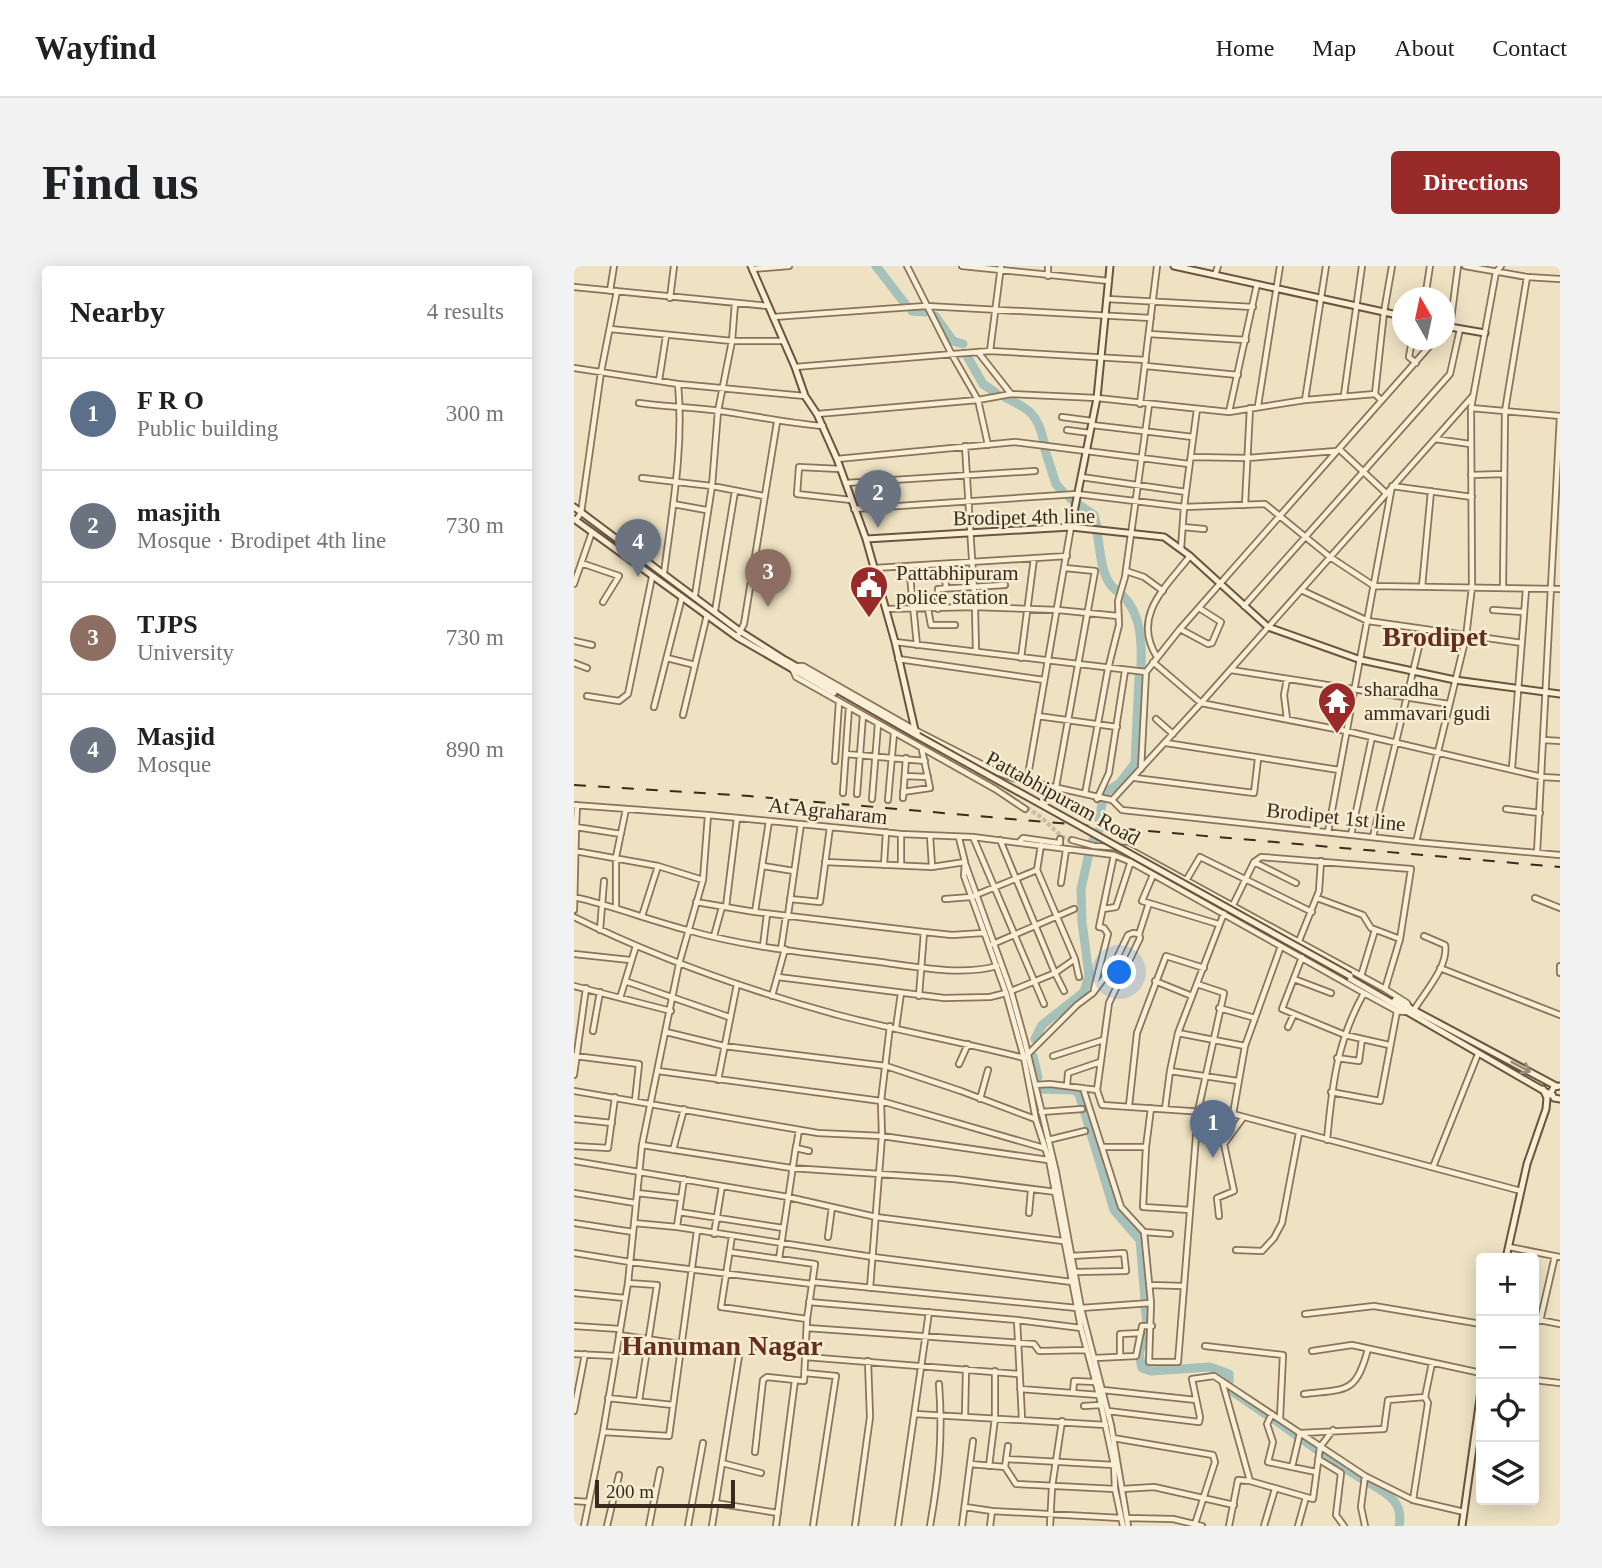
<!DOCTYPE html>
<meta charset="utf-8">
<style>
:root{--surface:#fff;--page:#f2f2f2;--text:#202124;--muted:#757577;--line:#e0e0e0;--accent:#982a29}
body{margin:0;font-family:"Times New Roman",serif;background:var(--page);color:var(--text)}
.controls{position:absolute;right:21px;bottom:21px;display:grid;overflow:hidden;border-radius:7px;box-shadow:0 4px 18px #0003}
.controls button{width:63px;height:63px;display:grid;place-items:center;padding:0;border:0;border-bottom:2px solid var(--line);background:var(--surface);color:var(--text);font:35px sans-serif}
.compass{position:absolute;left:818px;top:21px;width:63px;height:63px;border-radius:50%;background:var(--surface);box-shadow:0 4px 18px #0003;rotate:351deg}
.scale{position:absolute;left:21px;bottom:18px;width:140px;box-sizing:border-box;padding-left:7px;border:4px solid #382b1e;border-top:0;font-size:19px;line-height:24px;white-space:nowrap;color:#382b1e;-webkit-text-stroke:5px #f6ecd2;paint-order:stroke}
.you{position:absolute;left:546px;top:707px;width:24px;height:24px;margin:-18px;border:5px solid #fff;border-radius:50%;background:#1a73e8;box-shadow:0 0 0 10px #1a73e833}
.badge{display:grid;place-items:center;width:46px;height:46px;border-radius:50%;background:var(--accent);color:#fff;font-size:23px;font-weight:700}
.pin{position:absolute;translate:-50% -58px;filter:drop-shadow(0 2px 4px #0008)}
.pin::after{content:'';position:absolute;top:37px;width:24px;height:21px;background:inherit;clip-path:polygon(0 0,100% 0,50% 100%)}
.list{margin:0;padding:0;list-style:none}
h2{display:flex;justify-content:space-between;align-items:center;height:91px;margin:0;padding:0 28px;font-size:30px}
h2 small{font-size:23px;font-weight:400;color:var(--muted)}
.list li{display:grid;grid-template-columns:46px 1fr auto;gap:21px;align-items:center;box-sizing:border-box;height:112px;padding:0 28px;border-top:2px solid var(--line)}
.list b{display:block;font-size:26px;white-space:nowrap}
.list p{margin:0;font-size:23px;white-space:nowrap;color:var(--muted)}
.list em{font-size:23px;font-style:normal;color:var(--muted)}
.icon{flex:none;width:38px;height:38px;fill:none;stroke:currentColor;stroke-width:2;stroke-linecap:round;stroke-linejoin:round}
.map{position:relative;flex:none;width:986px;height:1260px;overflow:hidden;border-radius:7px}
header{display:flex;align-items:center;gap:42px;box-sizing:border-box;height:98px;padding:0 35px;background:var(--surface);border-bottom:2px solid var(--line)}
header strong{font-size:33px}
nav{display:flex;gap:38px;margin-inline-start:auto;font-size:24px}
.intro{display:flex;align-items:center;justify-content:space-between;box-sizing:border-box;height:168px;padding:0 42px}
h1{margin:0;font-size:49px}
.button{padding:18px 32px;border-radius:7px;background:var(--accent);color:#fff;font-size:24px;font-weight:700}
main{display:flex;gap:42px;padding:0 42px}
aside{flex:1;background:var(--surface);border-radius:7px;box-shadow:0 4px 18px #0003}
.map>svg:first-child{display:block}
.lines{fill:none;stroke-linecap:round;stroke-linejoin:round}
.river{stroke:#a5c1b9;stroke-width:9}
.street-tunnel{stroke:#cabda2;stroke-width:4.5;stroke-dasharray:4.5 2;stroke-linecap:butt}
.street-casing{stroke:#89735a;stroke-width:8}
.secondary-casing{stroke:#6a543d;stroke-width:9}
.street{stroke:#f9efd6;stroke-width:4.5}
.secondary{stroke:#f9efd6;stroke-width:5}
.rail{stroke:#382b1e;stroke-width:2;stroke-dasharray:12 12;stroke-linecap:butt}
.secondary-bridge-casing{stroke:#6a543d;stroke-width:9;stroke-linecap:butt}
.secondary-bridge{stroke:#f9efd6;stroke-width:5}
.oneway{stroke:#988d7a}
.labels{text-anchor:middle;stroke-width:5;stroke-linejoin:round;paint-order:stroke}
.street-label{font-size:21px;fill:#382b1e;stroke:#f6ecd2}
.poi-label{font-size:21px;fill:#382b1e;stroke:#f6ecd2;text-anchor:start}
.district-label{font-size:28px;font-weight:bold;fill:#652d1d;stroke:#f6ecd2}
</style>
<header>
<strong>Wayfind</strong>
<nav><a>Home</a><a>Map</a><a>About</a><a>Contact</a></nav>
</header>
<div class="intro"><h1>Find us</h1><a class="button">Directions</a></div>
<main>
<aside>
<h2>Nearby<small>4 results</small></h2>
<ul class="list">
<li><span class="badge" style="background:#5c6f8a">1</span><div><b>F R O</b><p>Public building</p></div><em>300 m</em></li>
<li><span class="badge" style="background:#6b7280">2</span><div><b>masjith</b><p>Mosque · Brodipet 4th line</p></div><em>730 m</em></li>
<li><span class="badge" style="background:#8d6e63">3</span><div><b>TJPS</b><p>University</p></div><em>730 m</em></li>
<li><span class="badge" style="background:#6b7280">4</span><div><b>Masjid</b><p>Mosque</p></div><em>890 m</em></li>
</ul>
</aside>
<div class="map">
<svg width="986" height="1260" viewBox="0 0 986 1260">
<rect width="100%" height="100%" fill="#eee2c3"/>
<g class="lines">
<!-- river -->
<path class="river" d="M302,0l30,39
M338,45l13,1
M361,50l18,25 10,3
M393,90l16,28 13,9
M432,132c24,11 32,17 38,44
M471,184l11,34 7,8
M496,232l3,2
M505,239l15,10 3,12
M523,267c4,18 3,46 20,58
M549,330c18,18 19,46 18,70
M525,555l5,-28 16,-10 15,-20 4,-86
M461,773l7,-14 42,-33 5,-17 -7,-53 -1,-33 10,-45 8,-14
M459,790l5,21
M468,823l32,1 5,4 35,116 26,30 5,60
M571,1041l2,16
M573,1063l-8,25 3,14 9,3 59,-4 19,7v7
M655,1123l38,26
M700,1153l22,16
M727,1172l15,11
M749,1188l39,25
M797,1218c17,10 33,19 28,42"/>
<!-- street-tunnel -->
<path class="street-tunnel" d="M408,514l-5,-5 5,-7 15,7 4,-1
M431,527l36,24 21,20 10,3"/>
<defs>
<path id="street" d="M333,0l44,87 27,47 10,45
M388,0l147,15
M891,0l62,11 33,2
M178,3l37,-3
M641,9l3,-9
M474,10v-10
M0,21l194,19
M36,25l4,-25
M96,32l4,-32
M851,32l5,-32
M533,33l146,8
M199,51l153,-11 225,12
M876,61l8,-61
M36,63l122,12h51
M575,68l97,6
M838,74l-3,17 7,6
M416,85l11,-85
M404,86l33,42
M572,100l92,9
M221,101l195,-16 156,9
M0,102l104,16 127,12
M85,115l7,-45
M801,128l9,-82 8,-46
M770,129l18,-129
M731,134l21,-134
M65,137c27,4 54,4 81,8 35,5 68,12 103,15
M566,138l17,-138
M684,140l22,-140
M897,142l89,8
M655,146l28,-128
M243,148l161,-14 33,-6 86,4 132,14 76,-12 70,-6 6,6
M488,151l30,4
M518,159l101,12
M493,164l23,3
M861,173l35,5
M391,180l10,161 1,45
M765,183l47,44
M618,191l56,1 88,-7
M263,193l178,-17 174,22
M266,203l-41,-2 -2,27 54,6
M897,209l33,-1
M507,211l105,15
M68,212l70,8 52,10
M272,217l189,-12
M99,238l33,6
M671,239l5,-97
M280,243l223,-15 107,13 81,-3 65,53 44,29 186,3
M2,254l5,-7 20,-141 16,-81
M609,261l21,2
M607,283l3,-42 13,-98
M7,297l38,13 -16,26
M370,298l2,24
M335,300l8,79
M301,302l192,-12
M552,305l18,6 19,14
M90,307c8,-62 20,-127 14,-189
M0,318l18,-52
M848,321l9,-96
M929,321l2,-176 22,-134
M727,324l67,31 154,22
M121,329l17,-109 6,-75 14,-70 3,-38
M670,340l206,-232 10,-45
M312,343l89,-2 83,3 60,6
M354,343l3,16h24
M364,343v-20l67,-4
M919,344l30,2
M141,345l20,-120
M606,363l28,15 4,-1 9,-21 -22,-14
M163,371l7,-13 33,-202
M0,375l18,4
M321,376l251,30
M583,391c-26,-41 9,-70 33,-101
M93,392l28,7
M447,392l13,-100
M324,393l146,21
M579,396l48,41 145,28 196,46 18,1
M0,397l13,5
M223,400h6l112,64 84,43 14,5 99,22 89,-97 271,-306
M219,404l3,7 199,112 30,20
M657,404l218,34
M713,413l-3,16 3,24
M13,430l32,5 9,-7 24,-117
M80,441l28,-110
M109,449l24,-100
M464,450l79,11
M582,453l17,15
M970,474l16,1
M592,477l173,27
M272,488l79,7
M261,495l4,-59
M938,502l14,-179
M567,503l5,-97 34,-43 255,-289
M331,510l23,1
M561,512l119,15 4,-34
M453,515l44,-254
M482,521l39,-216 -30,-3
M329,526l27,-4 -8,-38
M269,527l6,-86
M283,528l6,-79
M511,528l23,-125 11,-44 -1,-24 7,-24 24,-172
M329,532l3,-40
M298,533l6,-75
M523,533l12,-26 16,-102
M314,534l6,-67
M538,534l10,10 294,32 144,13
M0,539l134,10 193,19 72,3 141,18 17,7 233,131 33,18 8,1
M932,543l34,4
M2,561l1,-22
M754,566l64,-346 80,11
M777,569l21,-98
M356,570l2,30
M399,571l71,167
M799,571l50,-207
M385,572l6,24 -1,14 42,117 18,65 12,62 13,40 32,168 18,67 15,70 1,24 8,37
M426,574l55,133 -44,18
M498,574l22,6 33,2 258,141 22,14 2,4
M445,576l4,-4 35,5h2v-4
M842,576l50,-205 6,-50 -1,-179 25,-136 5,-6
M1,585l83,15 45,14
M963,587l23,-437
M251,596l107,5 33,-5
M680,596l7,-5 150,12 -11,70 -15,50
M391,597l46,128 14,51 31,130 25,136 30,117 17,101
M310,599l2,-33
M327,599v-31
M189,600l31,5
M463,604l38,89 4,18
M579,609l-11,26 76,23
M613,613l13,-22 112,55
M487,617l5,-33
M0,631c39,9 75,23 113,33 62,18 129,24 193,32 36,5 82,14 117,4
M743,632l46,17 8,13 29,11
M961,632l25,10
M216,633l30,3 10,-75
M371,633l26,-2 66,-27 4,-25
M122,636l59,10 169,20 28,3 31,-2
M659,639l21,-43 42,21
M42,641v-50l10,-48
M152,641l11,-89
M529,643l13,-2 15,-46
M0,644l2,-83 45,7
M181,646l14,-91
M214,649l13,-91
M68,650l16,-50
M0,651c85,42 173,73 264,98 61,16 124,27 186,43
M26,664l4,-49
M565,668l10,-31
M140,670l8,-29
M725,675l20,-50 2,-30
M419,678l81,-35
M189,680l4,-32
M207,683l5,-33
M0,688l56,6
M728,691l-20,52 63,26 44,10
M986,700v7
M866,702l120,47
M787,710l14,-46
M204,711l166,21 46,-1 16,-4
M720,713l37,14
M51,715l104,36
M581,715l37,15
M0,720l97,25
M520,723l14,-55 -4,-6 -5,-1 15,-72
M490,725l-9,-18 20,-14
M198,730l13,-47
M345,730l5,-64
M46,732l16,-52
M645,742l36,10
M840,744c10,-17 35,-44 31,-65l-21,-9
M714,761l6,-13
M322,762l5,-35
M19,765l7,-39
M92,766l58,14 162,20 75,25 74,28
M604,767l67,13
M1,790l64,8 -4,37
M479,790l50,-16
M450,792l53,-53 16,-12 20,-27 15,-31 5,-2 6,1 1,4 -31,65 -12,87 5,15 131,9 288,77
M763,792l22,3 3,-22
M385,798l9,-20
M84,805l223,30 163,47
M596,805l68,10
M0,809l12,-87
M144,814l19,-96
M461,819l15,-1 47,6
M493,820l1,-13 32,-11
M509,822l38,119 23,25 7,71 -2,59h29l20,-251 26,-118 -27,-9
M0,825l244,42 64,3 166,24
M757,826l49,9 17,-90
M406,833l8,-29
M555,840l8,-73 29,-77 38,12
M577,842l-5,39 -3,60 47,3
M591,843l5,-38 8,-38 46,-120
M467,846l41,-3
M659,848l12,-68 36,-100
M0,853l38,4
M225,864l-3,18 13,3
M474,874l37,-9
M753,874c5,-54 10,-99 37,-147
M68,879l149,23 163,11 102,13
M0,880l34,2 7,-51
M528,881h44
M99,884l11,-41
M0,895l214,36 88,20 187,24
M859,901l45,-113
M0,927l61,10
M63,927l44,5
M105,946l104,16
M455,947l2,-23
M645,950l-2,-18 17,-7 -10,-47 19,-26
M0,957l59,9
M60,957l43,4 196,30 199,25
M103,960l7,-47
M570,966l26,2
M140,968l8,-48
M158,970l-11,71 86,12
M254,971l4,-30
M935,981l51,10
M662,984l26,1 12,-13 8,-15 17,-90
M156,986l85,12 -8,55 -3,62 -9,-1 -19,146
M0,987l56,9 182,22
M497,990l53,-3 2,18 -51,1
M205,993l17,-113
M239,1016l264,26
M54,1017l29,2 -18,116
M576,1019l33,1
M296,1022l12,-152 -1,-35 9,-75
M0,1027l51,5
M235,1036l208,18 64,8
M507,1042l70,-5
M731,1048l69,-8 107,18
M960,1053l26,5
M443,1054l5,99
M966,1055l15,-65
M0,1060l46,3
M233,1062l227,16 5,7 47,-1
M45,1069l62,9
M180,1080l52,3
M631,1080l78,9 -3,63
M738,1085l40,-6 129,28
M0,1088l41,2
M546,1090v-22l21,-1
M232,1091l213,17
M521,1092l41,-2 6,-30h10
M231,1107l31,3 -23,150
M960,1114l26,3
M648,1115l28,100
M446,1123l79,6
M529,1124l93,10
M499,1127l1,-12 21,1
M730,1128c43,-5 52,0 64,-45
M34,1132l65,7
M510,1140l16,-1
M0,1145l11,-57
M534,1145l91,11 1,-5 -8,-38 22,-3 151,100 48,24 51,12
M341,1148l191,11
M698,1148l-5,10 6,18 -5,20 48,10
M391,1150l1,-47
M29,1166l66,4 28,-205
M539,1172l100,17 2,7 -20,62
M434,1180l-3,21 11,17 99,5
M181,1186l8,-72 4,-3 28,3
M432,1193l108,6
M744,1193l23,14 -5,42 8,11
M148,1197l39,10
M396,1198l35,3
M415,1200l6,-48v-47
M718,1201l8,-34 84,-4 4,-29 37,-3 7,-34
M548,1223l32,-2 80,18
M839,1234l15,-97 -3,-6
M0,1235l15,1
M141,1237l63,10
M391,1241l27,4 129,7
M553,1252l46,1 29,7
M10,1260l19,-94 25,-149 14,-138 37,-181 24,-84 5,-65
M33,1260l12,-51
M75,1260l11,-56
M114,1260l15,-83
M138,1260l27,-170
M281,1260l15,-109 -2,-56
M324,1260l31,-214
M356,1260c9,-51 13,-90 9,-142
M388,1260l11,-85
M416,1260l2,-15
M476,1260l2,-39 10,-66
M655,1260l9,-46 12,1 63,18 7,-52 13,-17
M690,1260l11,-37
M724,1260l8,-29
M791,1260l-4,-19 4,-31"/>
<path id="secondary" d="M177,0l44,101 10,29 12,18 20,45 29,80 29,103 20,88
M600,0l228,50
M870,60l41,7
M0,241l167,125 44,28 133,76
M0,253l163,118 97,56
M497,261l26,-129 13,-132
M292,273l205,-12 93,10 26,19 78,71 93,33 94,20 105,14
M775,712l202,117
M821,734l161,86
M986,820l-6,1 -3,5 3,6 6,1
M932,992l21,-94 19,-55 1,-11 -4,-9
M888,1260l19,-135"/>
</defs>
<!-- street casing -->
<use href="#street" class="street-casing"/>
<!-- secondary casing -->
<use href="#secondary" class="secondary-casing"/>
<!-- street -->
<use href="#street" class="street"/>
<!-- secondary -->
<use href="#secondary" class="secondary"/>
<!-- rail -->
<path class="rail" d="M0,519l175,11 811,71"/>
<defs>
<path id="secondary-bridge" d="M344,470l432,240"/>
</defs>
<!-- secondary-bridge casing -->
<use href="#secondary-bridge" class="secondary-bridge-casing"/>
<!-- secondary-bridge -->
<use href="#secondary-bridge" class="secondary-bridge"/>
</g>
<!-- one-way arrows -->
<defs><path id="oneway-shaft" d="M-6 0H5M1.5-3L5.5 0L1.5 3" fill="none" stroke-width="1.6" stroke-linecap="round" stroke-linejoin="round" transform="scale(1.75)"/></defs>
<use class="oneway" href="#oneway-shaft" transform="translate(947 801) rotate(28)"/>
<!-- icons -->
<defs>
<symbol id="civic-pin" viewBox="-11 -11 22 30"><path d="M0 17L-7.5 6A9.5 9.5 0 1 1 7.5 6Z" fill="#982a29" stroke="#f6ecd2"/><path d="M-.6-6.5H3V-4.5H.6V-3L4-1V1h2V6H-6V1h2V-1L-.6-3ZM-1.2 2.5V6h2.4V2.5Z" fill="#fff"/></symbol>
<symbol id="temple-pin" viewBox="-11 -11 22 30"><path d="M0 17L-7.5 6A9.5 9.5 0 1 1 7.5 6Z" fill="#982a29" stroke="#f6ecd2"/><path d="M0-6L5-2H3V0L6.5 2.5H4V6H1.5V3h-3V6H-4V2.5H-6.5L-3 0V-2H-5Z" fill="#fff"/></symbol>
</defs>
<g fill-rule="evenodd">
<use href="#civic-pin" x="273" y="297" width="44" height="60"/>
<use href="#temple-pin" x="741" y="413" width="44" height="60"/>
</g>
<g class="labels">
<!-- street labels -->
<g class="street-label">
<text transform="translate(450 251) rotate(-1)" y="7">Brodipet 4th line</text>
<text transform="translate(489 532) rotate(29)" y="7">Pattabhipuram Road</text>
<text transform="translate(254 545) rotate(6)" y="7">At Agraharam</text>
<text transform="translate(762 551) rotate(6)" y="7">Brodipet 1st line</text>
</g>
<!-- poi labels -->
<g class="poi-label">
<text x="322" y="314">Pattabhipuram<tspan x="322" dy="24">police station</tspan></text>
<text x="790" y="430">sharadha<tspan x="790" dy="24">ammavari gudi</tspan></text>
</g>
<!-- district labels -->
<g class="district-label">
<text x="861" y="380">Brodipet</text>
<text x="148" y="1089">Hanuman Nagar</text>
</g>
</g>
</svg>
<div class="controls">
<button>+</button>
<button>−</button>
<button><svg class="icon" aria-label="locate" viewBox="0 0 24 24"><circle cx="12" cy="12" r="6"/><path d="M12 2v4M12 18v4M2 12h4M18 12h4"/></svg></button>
<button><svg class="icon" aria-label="layers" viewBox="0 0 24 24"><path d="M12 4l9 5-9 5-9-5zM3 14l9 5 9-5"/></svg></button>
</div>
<svg class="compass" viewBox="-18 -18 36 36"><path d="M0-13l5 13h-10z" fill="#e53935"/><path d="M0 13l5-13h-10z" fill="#757577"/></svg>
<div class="scale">200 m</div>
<div class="you"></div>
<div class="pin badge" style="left:639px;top:892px;background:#5c6f8a">1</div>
<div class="pin badge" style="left:304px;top:262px;background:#6b7280">2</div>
<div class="pin badge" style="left:194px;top:341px;background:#8d6e63">3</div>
<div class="pin badge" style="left:64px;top:311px;background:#6b7280">4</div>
</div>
</main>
